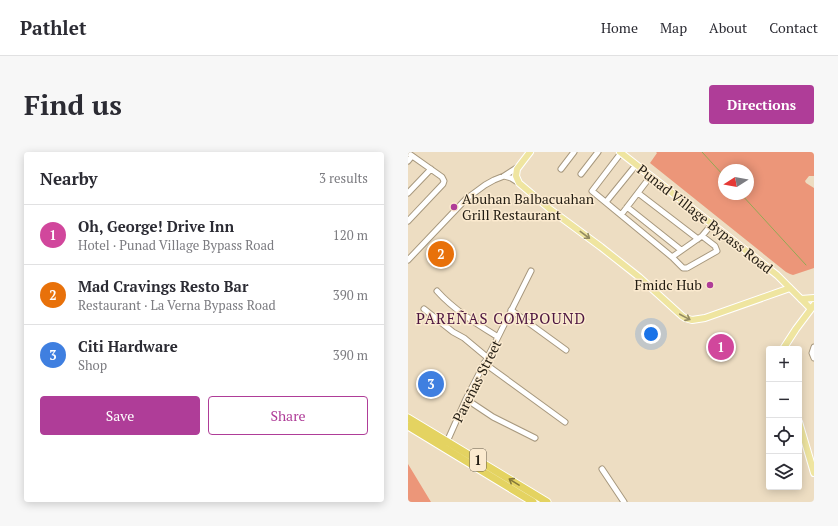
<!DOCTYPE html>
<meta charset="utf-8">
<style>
:root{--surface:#fff;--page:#f7f7f7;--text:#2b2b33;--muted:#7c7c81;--line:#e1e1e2;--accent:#af3d98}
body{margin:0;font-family:"PT Serif",serif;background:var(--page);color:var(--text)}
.controls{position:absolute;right:12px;bottom:12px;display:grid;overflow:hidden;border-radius:4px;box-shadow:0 2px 10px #0003}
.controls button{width:36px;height:36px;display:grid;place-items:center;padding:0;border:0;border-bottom:1px solid var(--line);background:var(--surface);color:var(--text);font:20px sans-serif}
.compass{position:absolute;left:310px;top:12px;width:36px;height:36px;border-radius:50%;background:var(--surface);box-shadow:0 2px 10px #0003;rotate:259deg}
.you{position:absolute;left:243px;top:182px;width:14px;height:14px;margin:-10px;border:3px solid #fff;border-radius:50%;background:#1a73e8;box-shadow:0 0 0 6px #1a73e833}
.badge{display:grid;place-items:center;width:26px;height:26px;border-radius:50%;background:var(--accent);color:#fff;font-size:13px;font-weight:700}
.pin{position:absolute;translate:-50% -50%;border:2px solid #fff;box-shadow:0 1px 4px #0006}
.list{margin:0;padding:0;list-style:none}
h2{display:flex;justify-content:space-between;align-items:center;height:52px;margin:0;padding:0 16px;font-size:17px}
h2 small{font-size:13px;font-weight:400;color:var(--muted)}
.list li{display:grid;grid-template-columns:26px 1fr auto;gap:12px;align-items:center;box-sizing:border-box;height:60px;padding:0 16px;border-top:1px solid var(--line)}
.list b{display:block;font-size:15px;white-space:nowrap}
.list p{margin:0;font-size:13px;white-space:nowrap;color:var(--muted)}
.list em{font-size:13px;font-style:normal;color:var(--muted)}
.actions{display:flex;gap:8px;padding:12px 16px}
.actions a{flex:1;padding:9px 0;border:1px solid var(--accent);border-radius:4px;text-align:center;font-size:14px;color:var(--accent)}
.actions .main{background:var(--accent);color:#fff}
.icon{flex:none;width:22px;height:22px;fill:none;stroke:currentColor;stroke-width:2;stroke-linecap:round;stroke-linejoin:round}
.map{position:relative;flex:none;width:406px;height:350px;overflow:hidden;border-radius:4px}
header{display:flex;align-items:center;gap:24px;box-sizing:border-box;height:56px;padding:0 20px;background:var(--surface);border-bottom:1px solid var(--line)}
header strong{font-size:19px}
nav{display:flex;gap:22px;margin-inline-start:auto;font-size:14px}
.intro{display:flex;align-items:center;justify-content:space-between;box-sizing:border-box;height:96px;padding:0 24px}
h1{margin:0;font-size:28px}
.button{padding:10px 18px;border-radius:4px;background:var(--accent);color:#fff;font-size:14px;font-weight:700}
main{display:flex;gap:24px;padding:0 24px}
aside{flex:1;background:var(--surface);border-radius:4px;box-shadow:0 2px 10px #0003}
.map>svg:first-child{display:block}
.green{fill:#ec9679;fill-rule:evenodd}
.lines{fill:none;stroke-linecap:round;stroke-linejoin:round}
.stream{stroke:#92a955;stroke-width:1}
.minor-casing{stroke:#a7987e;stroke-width:7}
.major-casing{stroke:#fff;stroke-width:8}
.highway-casing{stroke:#fff;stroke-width:9}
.minor{stroke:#fff;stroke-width:5}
.major{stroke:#efe5a0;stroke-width:6}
.highway{stroke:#e4d361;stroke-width:7}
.oneway{stroke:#938b61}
.oneway2{stroke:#84783a}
.poi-dot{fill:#af3d98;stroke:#fbeacf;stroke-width:1.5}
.labels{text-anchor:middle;stroke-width:3;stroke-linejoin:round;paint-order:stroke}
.shield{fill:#fbeacf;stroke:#645a4b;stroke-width:1}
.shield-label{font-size:13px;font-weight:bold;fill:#231d13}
.poi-label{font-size:14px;fill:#231d13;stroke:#fbeacf;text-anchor:start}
.street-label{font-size:14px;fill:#231d13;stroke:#fbeacf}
.neighbourhood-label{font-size:15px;letter-spacing:1px;fill:#4c1540;stroke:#fbeacf}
</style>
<header>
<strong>Pathlet</strong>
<nav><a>Home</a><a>Map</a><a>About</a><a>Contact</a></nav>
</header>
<div class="intro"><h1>Find us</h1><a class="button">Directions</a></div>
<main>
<aside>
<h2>Nearby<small>3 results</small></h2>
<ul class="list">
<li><span class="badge" style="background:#d1479c">1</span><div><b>Oh, George! Drive Inn</b><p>Hotel · Punad Village Bypass Road</p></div><em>120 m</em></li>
<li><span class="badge" style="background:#e8710a">2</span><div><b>Mad Cravings Resto Bar</b><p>Restaurant · La Verna Bypass Road</p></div><em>390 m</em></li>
<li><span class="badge" style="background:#3f7fe0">3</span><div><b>Citi Hardware</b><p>Shop</p></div><em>390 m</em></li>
</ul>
<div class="actions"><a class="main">Save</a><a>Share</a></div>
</aside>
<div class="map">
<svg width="406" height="350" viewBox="0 0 406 350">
<rect width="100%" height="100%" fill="#edddc2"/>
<!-- green -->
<path class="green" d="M248,0h158v24h-5l-4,5 1,2 8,5v80l-21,7 -3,-1 -4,-2 -136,-109 7,-10zM316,18h24v24h-24z
M0,312l23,38h-23z"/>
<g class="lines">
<!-- stream -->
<path class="stream" d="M294,0l22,24
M333,42l65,71"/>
<defs>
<path id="minor" d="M0,1l34,24 2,4 -1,3 -35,37
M213,1l-29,38 80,66 11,11h4l30,-17 -2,-5 -13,-10
M0,9l4,-5
M153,17l13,-17
M173,22l17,-22
M96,24l7,2 8,5
M0,41l23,-24
M230,41l60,46
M198,50l30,-37
M219,55l54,43
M213,63l29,-38
M264,105l30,-21 10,-12
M0,108l58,-61 19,-14 9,-5 10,-4 14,-9
M29,139c17,19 40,33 61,46
M16,157l29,23 11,6 24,20
M103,158l55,40
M406,195l-2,6 2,5
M76,211l81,59
M58,247l27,18 42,21
M38,292l20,-45 32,-62 33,-66
M194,317l22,33"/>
<path id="major" d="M122,0l-13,17 -1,7 3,7 32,27 50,37 38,30 43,39 3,2 7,2 13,-2 85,-30
M212,0l157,123 34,34
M393,147l13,-1
M375,197l13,-20 18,-24
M391,270l15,51"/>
<path id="highway" d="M0,266l139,84
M0,274l125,76"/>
</defs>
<!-- minor casing -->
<use href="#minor" class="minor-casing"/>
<!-- major casing -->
<use href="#major" class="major-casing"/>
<!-- highway casing -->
<use href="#highway" class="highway-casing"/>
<!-- minor -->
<use href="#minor" class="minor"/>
<!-- major -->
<use href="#major" class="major"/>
<!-- highway -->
<use href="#highway" class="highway"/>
</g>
<!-- one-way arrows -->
<defs><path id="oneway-shaft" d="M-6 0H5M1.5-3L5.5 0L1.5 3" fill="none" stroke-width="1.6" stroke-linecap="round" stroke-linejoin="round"/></defs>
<g class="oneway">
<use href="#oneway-shaft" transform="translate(177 83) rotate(37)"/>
<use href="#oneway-shaft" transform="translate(277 165) rotate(28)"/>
</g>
<use class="oneway2" href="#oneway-shaft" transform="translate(106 330) rotate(-148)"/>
<!-- markers -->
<g class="poi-dot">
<circle cx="46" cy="55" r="4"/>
<circle cx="302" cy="133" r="4"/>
</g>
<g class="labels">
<!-- shield labels -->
<rect class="shield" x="62" y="297" width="16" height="22" rx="3"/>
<g class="shield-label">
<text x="70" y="313">1</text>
</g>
<!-- poi labels -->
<g class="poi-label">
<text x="54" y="52">Abuhan Balbacuahan<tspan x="54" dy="16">Grill Restaurant</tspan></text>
<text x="294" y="138" text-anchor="end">Fmidc Hub</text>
</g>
<!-- street labels -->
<g class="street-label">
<text transform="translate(297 67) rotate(38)" y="5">Punad Village Bypass Road</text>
<text transform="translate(69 229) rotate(-63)" y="5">Pareñas Street</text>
</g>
<!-- neighbourhood labels -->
<g class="neighbourhood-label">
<text x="93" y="172">PAREÑAS COMPOUND</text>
</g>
</g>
</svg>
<div class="controls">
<button>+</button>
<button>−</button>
<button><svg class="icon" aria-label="locate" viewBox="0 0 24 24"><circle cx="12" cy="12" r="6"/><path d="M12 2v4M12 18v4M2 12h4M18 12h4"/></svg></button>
<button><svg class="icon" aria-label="layers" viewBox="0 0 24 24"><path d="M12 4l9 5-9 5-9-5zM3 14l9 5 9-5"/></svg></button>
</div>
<svg class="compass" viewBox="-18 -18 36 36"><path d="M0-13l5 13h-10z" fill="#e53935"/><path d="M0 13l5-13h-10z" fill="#7c7c81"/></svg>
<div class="you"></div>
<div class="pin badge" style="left:313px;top:195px;background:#d1479c">1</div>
<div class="pin badge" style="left:33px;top:102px;background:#e8710a">2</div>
<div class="pin badge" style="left:23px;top:232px;background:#3f7fe0">3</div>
</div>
</main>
